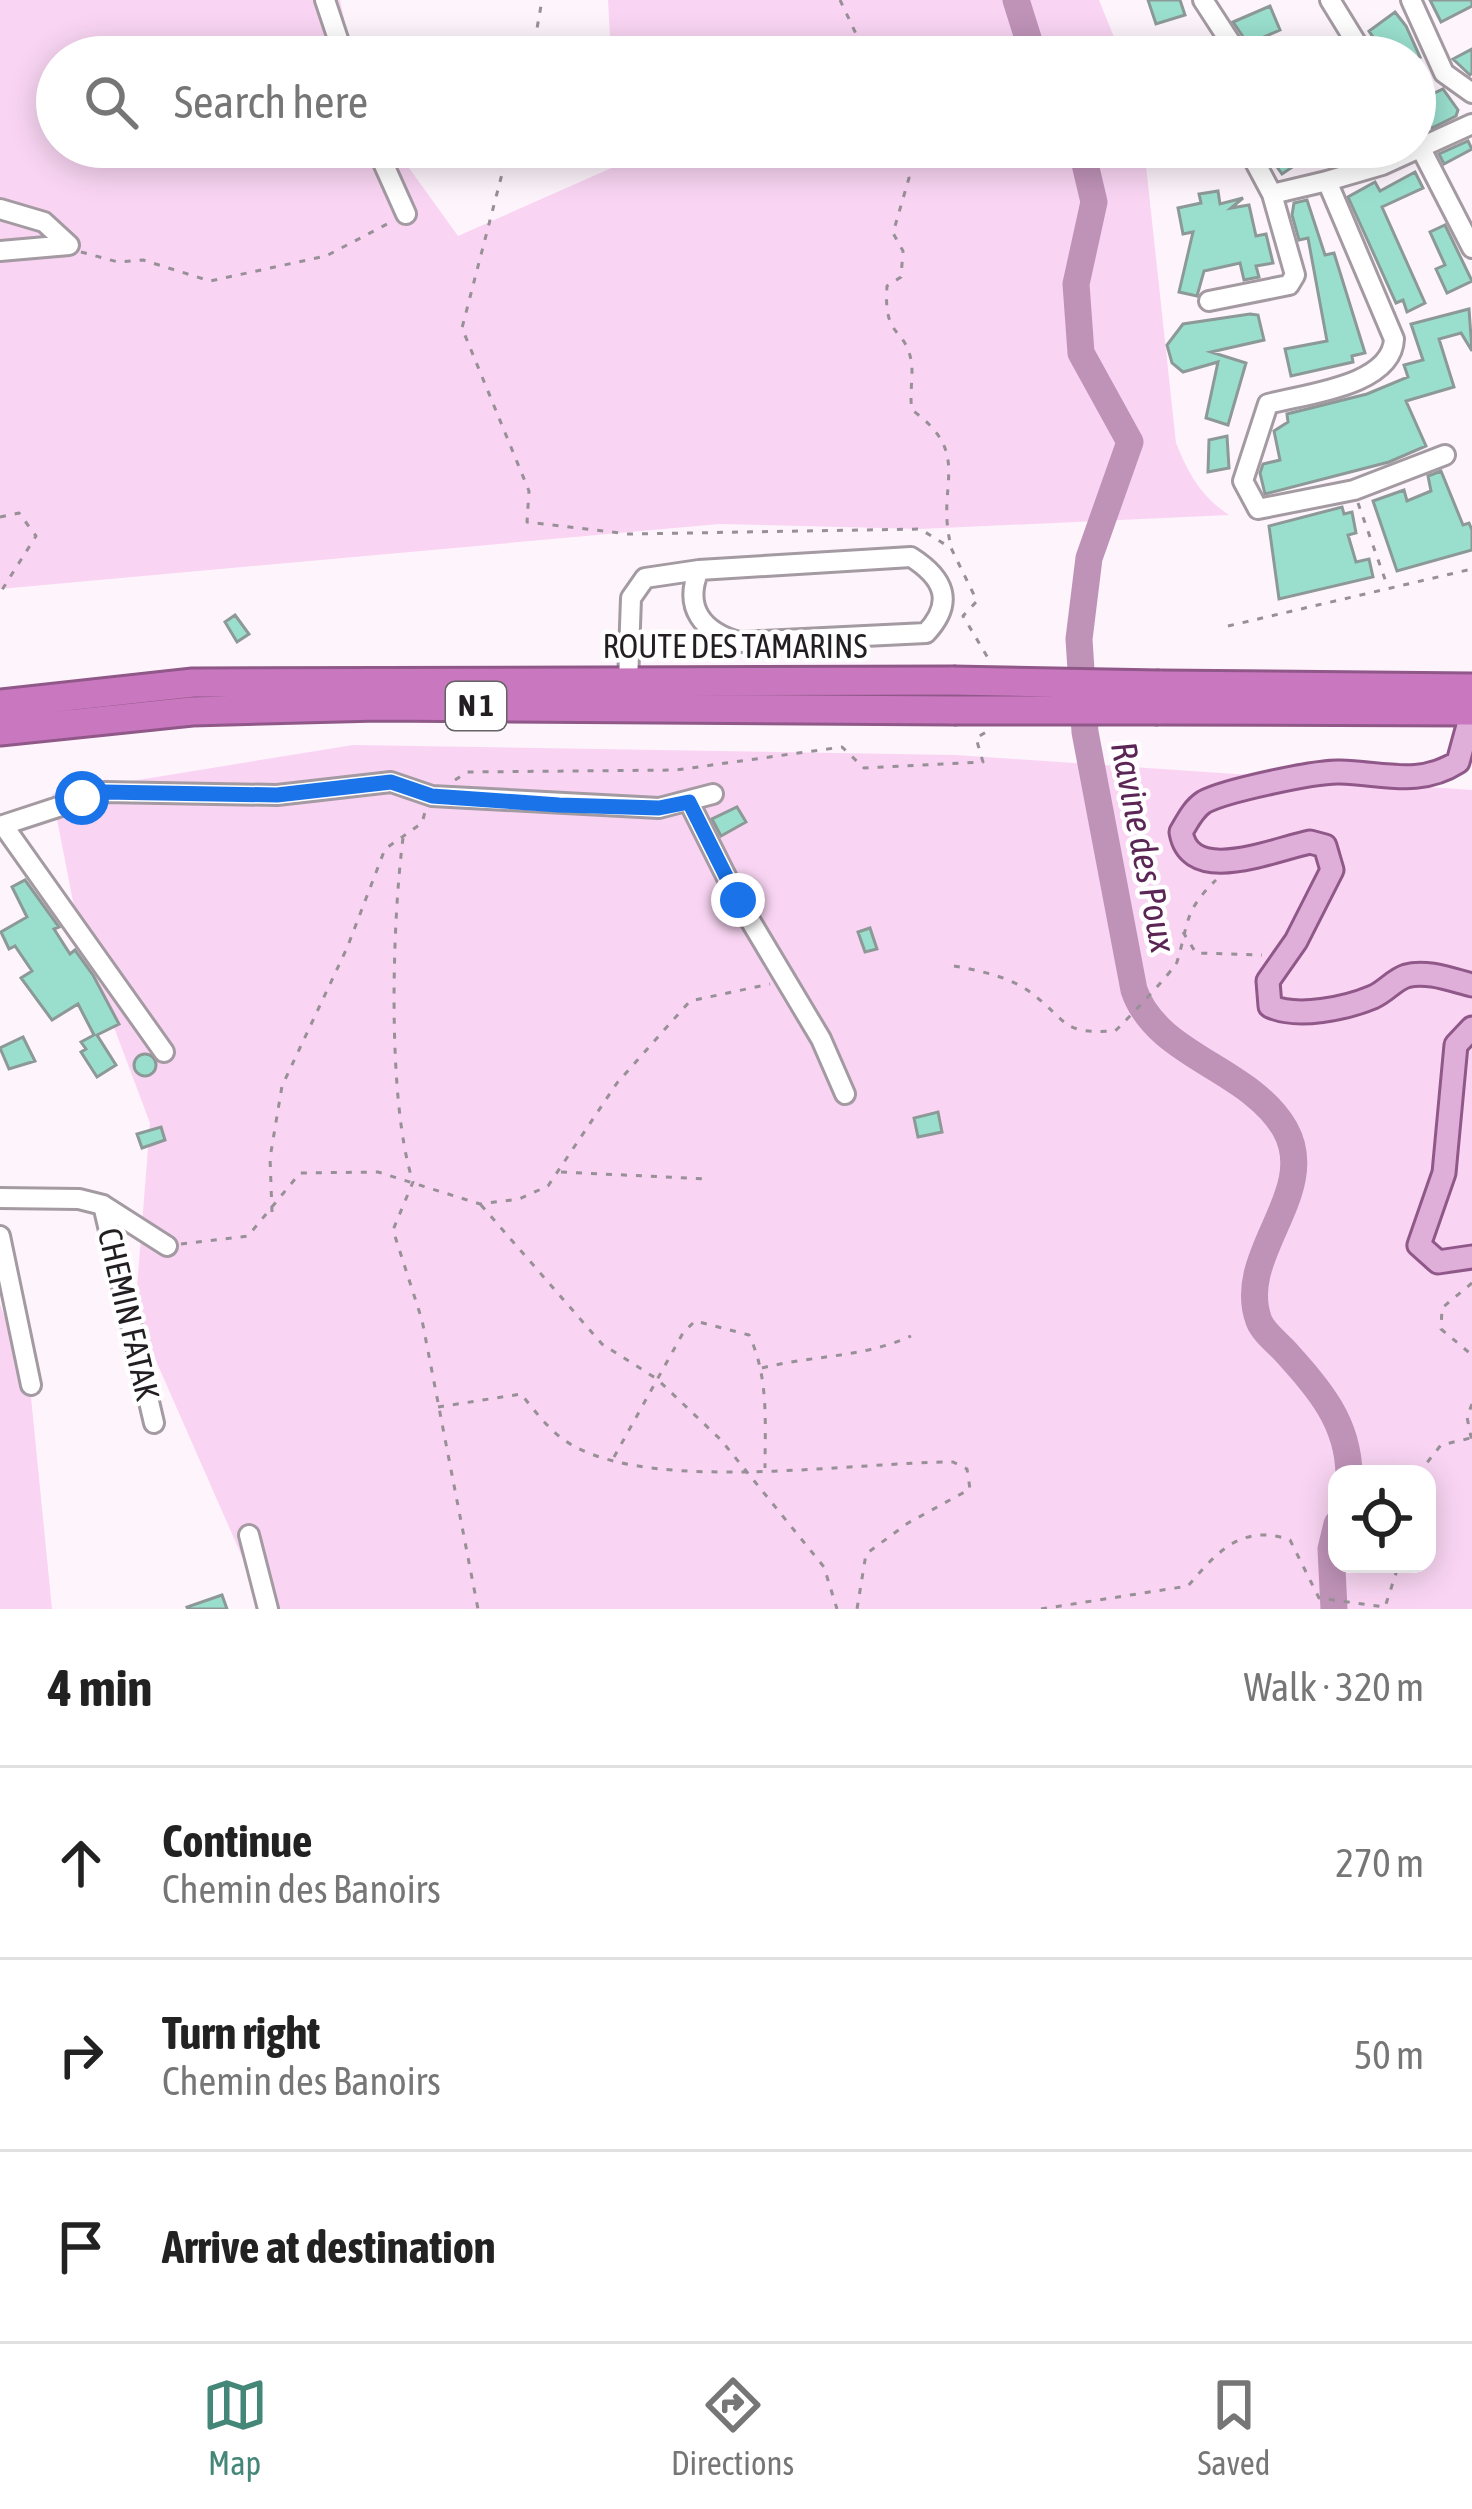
<!DOCTYPE html>
<meta charset="utf-8">
<style>
:root{--surface:#fff;--page:#f6f6f6;--text:#222;--muted:#767676;--line:#e0e0e0;--accent:#448778}
body{margin:0;font-family:"Asap Condensed",sans-serif;background:var(--page);color:var(--text)}
.controls{position:absolute;right:36px;bottom:36px;display:grid;overflow:hidden;border-radius:24px;box-shadow:0 6px 30px #0003}
.controls button{width:108px;height:108px;display:grid;place-items:center;padding:0;border:0;border-bottom:3px solid var(--line);background:var(--surface);color:var(--text);font:60px sans-serif}
.stop{position:absolute;width:36px;height:36px;margin:-27px;border:9px solid #1a73e8;border-radius:50%;background:#fff}
.stop.end{background:#1a73e8;border-color:#fff;box-shadow:0 3px 12px #0008}
.list{margin:0;padding:0;list-style:none}
h2{display:flex;justify-content:space-between;align-items:center;height:156px;margin:0;padding:0 48px;font-size:51px}
h2 small{font-size:39px;font-weight:400;color:var(--muted)}
.list li{display:grid;grid-template-columns:78px 1fr auto;gap:36px;align-items:center;box-sizing:border-box;height:192px;padding:0 48px;border-top:3px solid var(--line)}
.list b{display:block;font-size:45px;white-space:nowrap}
.list p{margin:0;font-size:39px;white-space:nowrap;color:var(--muted)}
.list em{font-size:39px;font-style:normal;color:var(--muted)}
.icon{flex:none;width:66px;height:66px;fill:none;stroke:currentColor;stroke-width:2;stroke-linecap:round;stroke-linejoin:round}
.map{position:relative;flex:none;width:1472px;height:1609px;overflow:hidden}
.search{position:absolute;background:var(--surface);box-shadow:0 6px 30px #0003;left:36px;right:36px;top:36px;height:132px;display:flex;align-items:center;gap:30px;box-sizing:border-box;padding:0 42px;border-radius:66px;color:var(--muted);font-size:45px}
.sheet{height:732px;background:var(--surface)}
nav{display:flex;justify-content:space-around;align-items:center;box-sizing:border-box;height:168px;border-top:3px solid var(--line);background:var(--surface);font-size:33px;color:var(--muted)}
nav a{display:grid;justify-items:center;gap:6px}
nav .on{color:var(--accent)}
.map>svg:first-child{display:block}
.green{fill:#f9d5f3;fill-rule:evenodd}
.lines{fill:none;stroke-linecap:round;stroke-linejoin:round}
.river{stroke:#bf93b8;stroke-width:27}
.building{fill:#9adfce;stroke:#8c9996;stroke-width:3}
.minor-casing{stroke:#a49aa2;stroke-width:24}
.major-casing{stroke:#8f5888;stroke-width:27}
.highway-casing{stroke:#8f5888;stroke-width:33}
.path{stroke:#979096;stroke-width:3;stroke-dasharray:6 9;stroke-linecap:butt}
.minor{stroke:#fff;stroke-width:18}
.major{stroke:#dfaed9;stroke-width:21}
.highway{stroke:#c978bf;stroke-width:27}
.highway-bridge-casing{stroke:#8f5888;stroke-width:33;stroke-linecap:butt}
.highway-bridge{stroke:#c978bf;stroke-width:27}
.route{stroke:#1a73e8;stroke-width:15}
.labels{text-anchor:middle;stroke-width:9;stroke-linejoin:round;paint-order:stroke}
.shield{fill:#fff;stroke:#646264;stroke-width:3}
.shield-label{font-size:30px;font-weight:bold;fill:#221e21}
.street-label{font-size:33px;fill:#221e21;stroke:#fff}
.water-label{font-size:36px;font-style:italic;fill:#5b2555;stroke:#fff}
</style>
<div class="map">
<svg width="1472" height="1609" viewBox="0 0 1472 1609">
<rect width="100%" height="100%" fill="#fef4fc"/>
<!-- green -->
<path class="green" d="M0,0h340l12,57h-295v90h337l64,89 158,-70 -1,-19h529l32,296c13,32 25,53 53,72l-309,14 -201,-5 -719,65z
M608,0h491l23,57h-511z
M353,745l603,10 516,35v819h-1207l-130,-296 15,-190 -70,-186 -28,-143zM1337,1474h90v90h-90z
M0,1304l30,83 22,222h-52z"/>
<g class="lines">
<!-- river -->
<path class="river" d="M1016,0l18,57
M1081,147l13,55 -18,82 5,69 49,89 -41,116 -10,81 6,93 49,258c23,67 116,78 151,139 36,64 -51,126 -26,192 4,10 16,20 24,28 34,38 65,71 66,125
M1334,1609l-3,-60 6,-25"/>
</g>
<!-- building -->
<path class="building" d="M1148,0h32l5,15 -29,9z
M1430,0h42v6l-31,16z
M1270,6l10,24 -32,14 -15,-22z
M1395,12l11,14 14,31h-34l-17,-26z
M1213,40l11,17h-38z
M1472,49v24l-2,2 -17,-16z
M1443,89l15,21 -2,6 -24,12 -16,-26z
M1468,141l4,8 -28,15 -5,-10z
M1263,147h59l-40,27z
M462,148h17l-1,17 -18,-1z
M1415,172l8,16 -41,19 43,96 -18,9 -4,-12 -7,3 -48,-106 27,-15 5,9z
M1218,191l2,13 23,-6 -12,10 18,-3 7,31 10,-2 7,29 -17,3 3,11 -15,3 -4,-17 -36,8 -7,25 -18,-4 14,-60 -10,2 -5,-26 23,-5 -2,-9z
M1307,200l18,55 9,-2 31,100 -13,3 1,6 -62,14 -6,-27 42,-8 -19,-103 -9,2 -7,-25 2,-12z
M1445,225l27,56 -25,12 -11,-24 9,-4 -15,-33z
M1469,309l3,42 -11,-18 -22,6 15,48 -48,14 20,45 -37,16 -124,32 -5,-21 3,-9 17,-4 -6,-29 14,-9 -1,-8 80,-20 41,-17 -4,-12 19,-5 -12,-36z
M1250,314l8,1 6,25 -53,12 35,11 -18,62 -22,-7 12,-56 -35,10 -11,-9 -5,-18 16,-21z
M1227,436l2,32 -21,4 1,-32z
M1441,471l22,54 6,-2 3,7v20l-75,21 -24,-70 31,-11 3,11 24,-10 -3,-15z
M1342,507l2,7 8,-2 4,21 -8,2 8,27 13,-3 4,18 -94,22 -10,-73z
M235,615l14,19 -12,8 -12,-20z
M737,807l9,15 -25,14 -9,-17z
M25,880l34,47 -5,2 16,25 5,-4 18,25 26,49 -22,11 19,30 -19,12 -16,-25 5,-3 -5,-7 13,-7 -16,-31 -26,16 -31,-42 11,-7 -17,-25 -6,3 -8,-17 26,-15 -15,-30z
M870,928l7,21 -12,3 -7,-20z
M23,1037l12,24 -26,8 -9,-21z
M134 1065a11 11 0 1 1 22 0a11 11 0 1 1-22 0Z
M938,1112l4,20 -24,5 -4,-19z
M161,1127l4,13 -23,8 -5,-14z
M222,1595l5,14h-39l-1,-2z"/>
<g class="lines">
<defs>
<path id="minor" d="M325,0l19,57
M1203,0l37,57
M1330,0l35,57
M1411,0l33,73 28,20
M1415,137l57,111
M376,147l30,67
M1272,194l55,-13
M0,209l44,13 25,23 -69,6
M1209,301l80,-16 6,-10 -23,-81 -25,-47
M1445,455l-91,35 -96,19 -15,-28 25,-77c37,-10 124,-18 126,-65l-67,-158 55,-16 90,-41
M911,557c33,21 44,45 15,76l-187,9c-36,-10 -56,-34 -40,-72z
M628,682l3,-84 14,-20 54,-8
M689,802l49,98 83,139 24,55
M3,825l161,227
M0,826l104,-34 173,3 114,-13 41,14 227,12 54,-14
M0,1198l79,1 24,6 64,41
M103,1205l51,218
M0,1236l31,149
M249,1535l19,74"/>
<path id="major" d="M1472,711l-14,51c-39,25 -75,11 -118,10 -24,-1 -116,19 -136,30 -11,7 -17,20 -23,30 9,54 91,18 129,10l15,4 7,24 -36,71 -28,40 2,25c27,13 77,2 103,-9 12,-5 21,-17 33,-21 21,-6 46,4 66,9
M1472,1028l-16,17 -12,128 -25,72 19,17 34,-5"/>
<path id="highway" d="M1159,685l313,3
M0,704l193,-21 760,-2
M1158,710l314,1
M0,731l192,-20 186,-5 576,4"/>
</defs>
<!-- minor casing -->
<use href="#minor" class="minor-casing"/>
<!-- major casing -->
<use href="#major" class="major-casing"/>
<!-- highway casing -->
<use href="#highway" class="highway-casing"/>
<!-- path -->
<path class="path" d="M840,0l27,57
M532,57l10,-57
M509,147l-47,181 67,163 -2,31 101,12 292,-5 31,19 26,53 -14,15 25,42
M905,147l4,31 -16,55 10,18 -2,26 -14,9c-4,53 18,41 24,74 3,14 -2,34 1,50 62,45 23,74 39,136
M81,252l37,10 25,-2 67,21 116,-25 65,-34
M1358,503l29,82
M0,517l19,-4 17,23 -36,57
M1228,626l244,-57
M455,780l12,-8 209,-2 166,-23 22,21 119,-6 -7,-24 12,-7
M403,838c-11,86 -16,264 10,344l-20,48 29,90 56,289
M1183,932l13,21 66,2
M954,966c27,5 58,11 80,29 35,28 28,39 81,36 10,-9 59,-61 62,-69 12,-39 6,-50 39,-82
M561,1172l147,7
M481,1205l121,139 55,35 64,61 103,127 13,42
M272,1212l-2,-54 12,-72 65,-138 38,-99 37,-26 3,-11
M181,1244l67,-8 52,-63 78,-1 102,32 39,-5 29,-13 69,-103 73,-82 80,-17
M1472,1283l-30,25 -1,21 31,26
M762,1368c51,-13 101,-10 149,-32
M1472,1404l-5,13 5,25
M438,1407l83,-13c15,18 31,41 53,52 84,47 281,16 379,16l14,7 3,20 -62,34 -42,31 -9,55
M614,1457l69,-124 12,-12 54,14c20,42 16,88 16,133
M1418,1474l23,-29 30,-7
M1041,1609l147,-23c29,-34 54,-63 102,-46l29,58 66,9 14,-43"/>
<!-- minor -->
<use href="#minor" class="minor"/>
<!-- major -->
<use href="#major" class="major"/>
<!-- highway -->
<use href="#highway" class="highway"/>
<defs>
<path id="highway-bridge" d="M953,681l206,4
M954,710h204"/>
</defs>
<!-- highway-bridge casing -->
<use href="#highway-bridge" class="highway-bridge-casing"/>
<!-- highway-bridge -->
<use href="#highway-bridge" class="highway-bridge"/>
</g>
<g class="lines">
<!-- route -->
<path class="route" d="M82,798l22,-6 173,3 114,-13 41,14 127,9 100,3 30,-6 49,98"/>
</g>
<g class="labels">
<!-- shield labels -->
<rect class="shield" x="446" y="682" width="60" height="48" rx="9"/>
<g class="shield-label">
<text x="476" y="716">N 1</text>
</g>
<!-- street labels -->
<g class="street-label">
<text x="735" y="658">ROUTE DES TAMARINS</text>
<text transform="translate(129 1314) rotate(77)" y="12">CHEMIN FATAK</text>
</g>
<!-- water labels -->
<g class="water-label">
<text transform="translate(1144 847) rotate(79)" y="13">Ravine des Poux</text>
</g>
</g>
</svg>
<div class="controls">
<button><svg class="icon" aria-label="locate" viewBox="0 0 24 24"><circle cx="12" cy="12" r="6"/><path d="M12 2v4M12 18v4M2 12h4M18 12h4"/></svg></button>
</div>
<div class="stop" style="left:82px;top:798px"></div>
<div class="stop end" style="left:738px;top:900px"></div>
<div class="search"><svg class="icon" aria-label="search" viewBox="0 0 24 24"><circle cx="10" cy="10" r="6"/><path d="M15 15l6 6"/></svg>Search here</div>
</div>
<section class="sheet">
<h2>4 min<small>Walk · 320 m</small></h2>
<ul class="list">
<li><svg class="icon" aria-label="ahead" viewBox="0 0 24 24"><path d="M12 20V5M6 11l6-6 6 6"/></svg><div><b>Continue</b><p>Chemin des Banoirs</p></div><em>270 m</em></li>
<li><svg class="icon" aria-label="right" viewBox="0 0 24 24"><path d="M7 20v-9h11M14 6l5 5-5 5"/></svg><div><b>Turn right</b><p>Chemin des Banoirs</p></div><em>50 m</em></li>
<li><svg class="icon" aria-label="arrive" viewBox="0 0 24 24"><path d="M6 21V4h12l-3 4 3 4H6"/></svg><div><b>Arrive at destination</b></div></li>
</ul>
</section>
<nav>
<a class="on"><svg class="icon" aria-label="map" viewBox="0 0 24 24"><path d="M3 6l6-2 6 2 6-2v14l-6 2-6-2-6 2zM9 4v14M15 6v14"/></svg>Map</a>
<a><svg class="icon" aria-label="directions" viewBox="0 0 24 24"><path d="M12 3l9 9-9 9-9-9zM9 14v-3h6M13 9l2 2-2 2"/></svg>Directions</a>
<a><svg class="icon" aria-label="saved" viewBox="0 0 24 24"><path d="M7 4h10v16l-5-4-5 4z"/></svg>Saved</a>
</nav>
